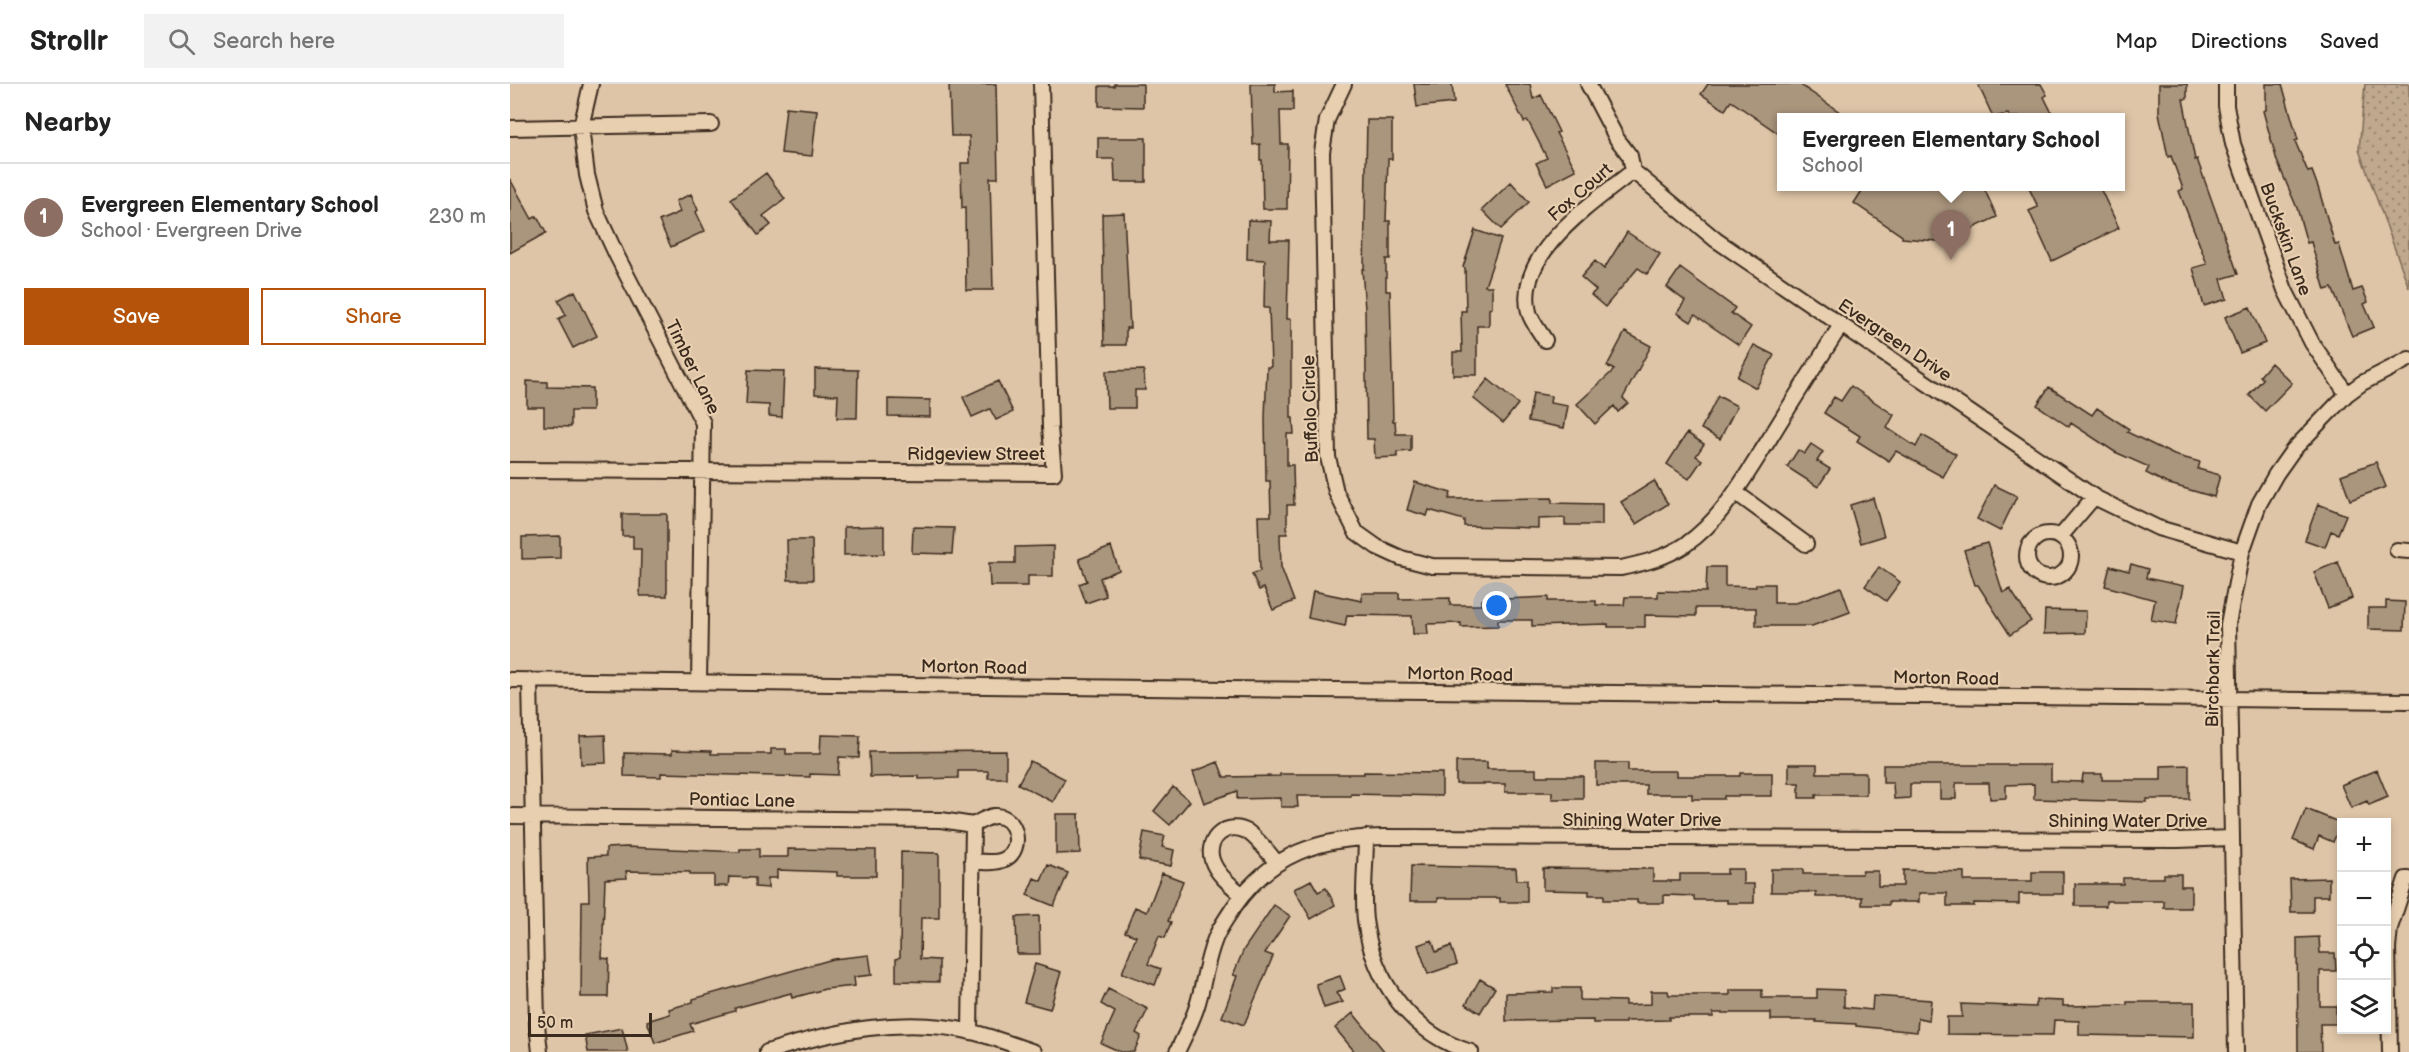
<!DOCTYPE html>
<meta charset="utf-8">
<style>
:root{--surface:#fff;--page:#f2f2f2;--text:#222;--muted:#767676;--line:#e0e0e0;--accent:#b45309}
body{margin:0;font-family:"Balsamiq Sans",sans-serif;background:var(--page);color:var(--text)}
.controls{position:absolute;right:18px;bottom:18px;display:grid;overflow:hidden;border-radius:0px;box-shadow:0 3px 9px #0003}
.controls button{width:54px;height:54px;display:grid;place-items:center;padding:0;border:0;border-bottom:2px solid var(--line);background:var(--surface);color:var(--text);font:30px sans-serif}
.scale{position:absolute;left:18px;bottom:15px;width:124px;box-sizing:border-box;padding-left:6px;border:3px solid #3b2a1e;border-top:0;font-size:16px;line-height:21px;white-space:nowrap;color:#3b2a1e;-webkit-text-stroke:4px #e8cfb0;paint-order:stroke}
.you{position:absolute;left:987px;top:522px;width:21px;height:21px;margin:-15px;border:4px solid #fff;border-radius:50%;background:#1a73e8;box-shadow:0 0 0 9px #1a73e833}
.badge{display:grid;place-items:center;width:39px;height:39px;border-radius:50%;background:var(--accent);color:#fff;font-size:20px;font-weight:700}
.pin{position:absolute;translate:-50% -50px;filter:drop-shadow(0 2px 3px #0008)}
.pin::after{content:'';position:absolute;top:32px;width:21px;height:18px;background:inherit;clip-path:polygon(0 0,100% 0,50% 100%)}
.popup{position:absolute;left:1267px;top:29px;width:348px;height:78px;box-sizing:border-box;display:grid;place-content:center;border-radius:0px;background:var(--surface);filter:drop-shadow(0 2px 4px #0005);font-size:20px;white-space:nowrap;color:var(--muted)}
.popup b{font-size:22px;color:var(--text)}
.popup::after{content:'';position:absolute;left:50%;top:100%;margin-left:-12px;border:12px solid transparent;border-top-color:var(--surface)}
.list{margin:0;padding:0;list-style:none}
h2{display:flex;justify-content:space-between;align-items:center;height:78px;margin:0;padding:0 24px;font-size:26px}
h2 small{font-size:20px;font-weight:400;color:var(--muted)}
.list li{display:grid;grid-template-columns:39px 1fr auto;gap:18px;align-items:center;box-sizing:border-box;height:108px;padding:0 24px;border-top:2px solid var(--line)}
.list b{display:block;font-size:22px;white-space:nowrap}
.list p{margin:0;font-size:20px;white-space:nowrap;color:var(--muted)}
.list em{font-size:20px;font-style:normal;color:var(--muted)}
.actions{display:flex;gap:12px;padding:18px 24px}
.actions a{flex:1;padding:14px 0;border:2px solid var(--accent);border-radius:0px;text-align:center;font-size:21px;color:var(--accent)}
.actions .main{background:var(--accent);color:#fff}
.icon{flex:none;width:33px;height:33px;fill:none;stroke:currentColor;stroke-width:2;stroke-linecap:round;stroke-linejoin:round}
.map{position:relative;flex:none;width:1899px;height:968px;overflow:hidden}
header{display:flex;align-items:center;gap:36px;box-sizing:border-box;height:84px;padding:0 30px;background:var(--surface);border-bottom:2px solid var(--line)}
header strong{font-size:28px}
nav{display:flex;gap:33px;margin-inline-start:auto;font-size:21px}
.search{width:420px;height:54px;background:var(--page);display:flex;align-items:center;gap:15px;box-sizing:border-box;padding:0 21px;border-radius:0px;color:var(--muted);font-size:22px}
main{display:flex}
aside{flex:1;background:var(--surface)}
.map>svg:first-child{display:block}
.green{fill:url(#green-dots);stroke:#7d6956;stroke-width:1.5}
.building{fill:#aa957d;stroke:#3b2a1e;stroke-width:1.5}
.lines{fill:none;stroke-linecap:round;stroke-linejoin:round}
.street-casing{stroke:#3b2a1e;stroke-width:18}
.street{stroke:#e8cfb0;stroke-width:14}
.labels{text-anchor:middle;stroke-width:4.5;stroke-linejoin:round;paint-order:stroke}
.street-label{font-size:18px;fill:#3b2a1e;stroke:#e8cfb0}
</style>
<header>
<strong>Strollr</strong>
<div class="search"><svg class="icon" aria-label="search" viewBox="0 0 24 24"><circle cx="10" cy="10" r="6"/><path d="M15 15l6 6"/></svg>Search here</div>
<nav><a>Map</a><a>Directions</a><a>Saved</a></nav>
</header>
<main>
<aside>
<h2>Nearby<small></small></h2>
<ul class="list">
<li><span class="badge" style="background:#8d6e63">1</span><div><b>Evergreen Elementary School</b><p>School · Evergreen Drive</p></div><em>230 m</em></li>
</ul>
<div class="actions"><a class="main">Save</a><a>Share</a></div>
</aside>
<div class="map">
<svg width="1899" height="968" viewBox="0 0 1899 968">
<defs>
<pattern id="green-dots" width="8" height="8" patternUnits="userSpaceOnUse" patternTransform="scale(1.5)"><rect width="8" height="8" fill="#bfa88e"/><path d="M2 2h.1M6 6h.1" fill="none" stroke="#9c8973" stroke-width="1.8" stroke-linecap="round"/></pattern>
</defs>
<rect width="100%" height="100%" fill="#dec5a7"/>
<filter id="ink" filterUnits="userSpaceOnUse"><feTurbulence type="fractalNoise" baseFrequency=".0167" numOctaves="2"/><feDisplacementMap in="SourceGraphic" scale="12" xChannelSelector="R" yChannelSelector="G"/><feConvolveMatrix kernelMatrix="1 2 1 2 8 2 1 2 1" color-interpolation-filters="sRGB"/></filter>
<g filter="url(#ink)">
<!-- green -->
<path class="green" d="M1855,0h44v204l-50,-138z"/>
<!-- building -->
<path class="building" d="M439,0h47l2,94h-8l3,112h-27l-1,-83 -3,1 -1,-45h9l-1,-27h-18z
M604,0h29v23l-44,-1v-20h15z
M741,0h24v8l18,-1v20h-13l1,33h7l-1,65h-24l-1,-49h-2v-16l-7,1z
M904,0h38l2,19 -37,4z
M995,0h25l3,15 8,-4 18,37 -3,1 20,37 -29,15 -11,-22 11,-5 -19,-37 -4,1z
M1198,0h91l48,33h-65v19l-51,-35 -6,9 -24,-16z
M1468,0h63l6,11 -3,2 10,20h-44l-2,-3 -15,3z
M1649,0h28v15h-4l12,61 2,-1 41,115 -17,5 6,20 -23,7 -11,-38 14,-4 -28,-73 4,-2 -12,-33 -3,1 -9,-44z
M1756,0h16l16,56 -3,1 13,31 4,-1 6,16 17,58 4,-1 14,47 9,-3 6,14 -4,2 10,23 -22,9 -20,-48 -7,2 -14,-48 -4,1 -10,-35 -20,-47 -14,-50 3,-1z
M276,23l31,3 -5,46 -31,-3z
M857,36h25v39h-4l-2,62h4v38h-4v32h4l3,130h2l1,13h15v17l-14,1v5l-22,1 -1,-19h-7l-2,-130 -3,-40h2z
M588,54h48v44h-31l-1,-23h-16z
M256,89l19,26 -22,17 8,9 -13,10 -27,-36z
M0,95l22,40 5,-3 9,17 -36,20z
M1001,98l18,20 -28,27 -19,-19z
M1355,102h118l14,31 -34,16 -13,-1 -1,10 -47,-4v-2l-48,-33z
M1518,102h71l20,42 -67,33 -23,-50 9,-4z
M181,110l7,16 -2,2 9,19 -34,16 -12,-26 21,-9 -4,-11z
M614,129l6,115h-4v17h-22l-2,-131z
M738,136l23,1 -1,19h19l-2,79h4v99h2l1,16h-7v31h6l1,40h-7v29h-7l1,33 13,34 -21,9 -9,-22 -5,2 -7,-16 8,-3 -2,-55h13l-1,-35h-4l-1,-63 2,-51h4l-2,-59h-5l1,-48 -18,-1z
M965,146l26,9 -16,47h7v22l-3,1v17h-12v49h-24v-23h9l-1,-41h5l-1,-43 -2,-1z
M1117,148l33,22 -13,20 -9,-6 -33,39 -14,-12 5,-5 -15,-13 14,-16 9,8z
M1170,184l55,40 -4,5 20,14 -12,18 -44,-30 -4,7 -14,-9 8,-12 -18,-14z
M65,207l22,45 -24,12 -15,-29 8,-4 -8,-15z
M1740,223l15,36 -25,10 -15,-36z
M1115,248l26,14 -28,52 5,5 -10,9 -4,-6 -19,18 -18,-20 37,-34 -7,-4z
M1244,261l20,10 -18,33 -19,-11z
M1761,279l21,20 -27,28 -16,-16 14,-16 -3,-3z
M305,285l43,1 -1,48h-20l1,-23 -23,-1z
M238,286l36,1 -2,46 -13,-1v-11l-23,-1z
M634,286l1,20h-10v18h-28l-1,-37z
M978,295l30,25 -15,19 -30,-25z
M17,297l20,1v5l45,1v23h-21v16l-27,-1v-19h-17z
M488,297l15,31 -17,8 -6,-11 -18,8 -9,-20z
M1341,302l43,29 -7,13 29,19 6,-12 34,19 -13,23 -47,-26 -7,10 -32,-20 3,-5 -36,-23 10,-16 7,4z
M1539,303l43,28 5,-7 32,21 -2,3 47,23 26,7 -2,7 22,6 -6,22 -48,-14 -20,-10 3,-6 -34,-15 -44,-29 -2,4 -32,-22z
M1023,309l18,3 -1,7 18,3 -4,22 -36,-7z
M1208,312l19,10 -17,33 -19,-10z
M378,315l42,1v17l-42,-1z
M1177,349l17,11 -8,12 6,4 -13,19 -22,-15z
M1301,360l12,8 -6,9 13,8 -12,18 -31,-20 11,-17 6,4z
M1866,378l10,25 -36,13 -9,-25z
M1144,397l14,23 -32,20 -15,-22z
M905,398l36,11 -2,6 103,-1v5l50,1v21h-37v-7l-27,1v9l-74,-2v-6l-35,-10 -2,6 -20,-6z
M1484,401l23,11 -17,35 -23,-12z
M1363,414l11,38 -23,7 -11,-38z
M1808,420l28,11 -8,19 -7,-3 -6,16 -20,-7z
M112,430h45v82h-27l1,-47h-8v-13h-11z
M374,442v28l-40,1v-28z
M403,443l41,1 -2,26 -40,-1z
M50,452v22l-38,1v-22z
M277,456h25l1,40h-25z
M1477,459l16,50 7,-4 21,32 -21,14 -32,-50h-3l-11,-35z
M543,462v30h-25v10h-38l-1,-23h26v-16z
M601,463l8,23 -19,8 6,18 -20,7 -7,-19 8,-3 -8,-22z
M1828,478l14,36 -24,10 -14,-36z
M1621,480l17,5 -2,9 38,8 -8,38 -25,-4 4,-20 -50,-14 5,-20 19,5z
M1197,483h18v19l31,1v-3h18v19h22l45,-16 9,25 -38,14h-56v-18h-60v8l-51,-1v12h-37v-3l-76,2v-6h-34v6l-37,1v-4l-34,1 1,10h-15l-1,-18 -65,-1 -2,11 -37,-8 5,-27 49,10v-8h37v6l51,-1v7h31v-5l67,-3v4h48v4h28l1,-8h33v-6l48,1z
M1369,483l21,15 -14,19 -21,-15z
M1876,517l19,1 -1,28 -36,-1v-21h18z
M1535,526l41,1 -1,22 -41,1z
M95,651l1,28 -25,1 -1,-28z
M311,651l39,1 -1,22 -20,-1 -1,18 -28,-1v3l-149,-4v4l-37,-1v-23l48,1v-4l39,1v3h60v-5h15v5h34z
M496,667v27h-18v-7h-30v7l-39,1v-3l-49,1 -1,-25z
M520,677l35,18 -12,23 -35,-18z
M708,678l6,15 56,-1v-2h84v-2l78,1v23l-91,-2v2h-54l1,11h-17v-9l-44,1v-8l-33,12 -11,-31z
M946,678h31v7h49v7h47v23h-31v-7h-47v-8h-49z
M1086,679h32v8h49v5h63v-3h32v23h-48v3h-32v-5h-46v-9h-50z
M1279,680h28v9h49v22h-50v3h-17v-15h-10z
M1373,681h168v16l31,1 1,-8h19v6h59v-14l28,-1v34h-42v3l-113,-3v-15l-28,1v13l-16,1 -1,-16h-33v16h-16v-15h-30v14l-16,1 -1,-16h-10z
M1867,686l11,27 -19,8 -2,-4 -16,7 -10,-23z
M663,703l17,14 -20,24 -16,-14z
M1796,725l35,14 -8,19 -14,-6 -5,13 -21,-9z
M546,730h23l1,39 -24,1z
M634,748l21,4 -3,11 12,3 -3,16 -32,-6z
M116,763l114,5v-3h19v8h29v-8l88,1v26h-39v-4l-60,-2v8h-9v10l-13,-1v-9l-26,-1 -1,9h-14v-11h-24v-3l-64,-1 1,7 -22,1 -3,79 7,1 -1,38h-27l1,-96h7l-1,-44 18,-1v-8z
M391,768l38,1v65h-18l-1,41 19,1v22l-43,-1v-22l4,-2z
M538,781l20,8 -14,33 -27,-11 7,-17 7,3z
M901,782l105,2 1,12h10v22h-27v-4h-62v3h-28z
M1033,784l110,1v12h27v-7h47v-5h16v15h11v19h-27v-3h-33v-4l-30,-1v8h-27v-3h-33v-5h-15v-4l-46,-1z
M1261,785h32v5h59v-3h16v15h25v-16l61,2v9h68v-9h31v22h-44v10l-45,-1v3h-27v-13h-28v9h-30v3h-27v-8h-46v-5h-45z
M652,789l21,8 -15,40 3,1 -6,16 -6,-2 -11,28 13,5 -6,16 -33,-12 14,-37 -11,-4 10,-25 12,5z
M1654,790h17v12h10v22h-27v-7h-58v5h-31v-22h48v-6h41z
M1819,794v18h-16v16h-22l-1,-33z
M801,796l7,12 8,-4 9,17 -24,14 -17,-30z
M764,821l16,11 -25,37 8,3 -29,69 -22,-8 15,-41 -4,-1 11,-26z
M529,832l1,38h-23l-1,-37z
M1809,853l1,16h15l1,18h-16v35h16v18h-16l1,28h-23l-1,-114z
M922,856l4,12 15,-6 6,18 -29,10 -10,-29z
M359,871l3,20 -18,2 1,9 -30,3 -33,9 -1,-5 -56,15v3l-45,13 3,7 -38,12 -8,-22 23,-7 -1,-5 24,-7v-3l140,-40z
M525,880l26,8 -11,37 -26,-7z
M830,892l5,13 -9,4 7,9 -19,6 -8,-24z
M970,895l15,9 -15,25 -14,-9z
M1043,904h27v12l45,1v4l26,-1v-13h17l1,4h61v-5h32v8h55v-9l27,1v17l28,3 1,-14 58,4 -2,20 -11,-2 -1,14 -61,-6v-2l-40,-2v-2h-45v-7h-58v4h-44v3l-44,1v2h-32v-3l-87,1v-28l47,-1z
M598,905l40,20 -12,24 5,3 -7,16h-13l-20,-9 14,-31 -14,-8z
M1526,916l27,1v5l64,-1v-3h67v35l-115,-2v-14l-25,-1 -1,15 -106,-1v-17h15l-1,-13 75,3z
M843,929l32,39h-30l-20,-24z
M112,944l6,24h-40l-3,-17z"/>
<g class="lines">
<defs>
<path id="street" d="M81,0l-10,43 6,48 9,36 21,45 86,167 -4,259
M834,0l-17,36 -5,32 6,305 8,35 20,40 21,15 24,11 31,8 189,2c23,-5 44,-10 64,-23 37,-25 61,-70 85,-107 23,-38 47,-75 71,-113
M1078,0l29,55 13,17 3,15 83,69 380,258 62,30 84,24
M1716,0v22l7,38 52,146 27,53 35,51
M0,44l201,-4
M1035,256c-5,-8 -14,-19 -16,-28 -15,-59 66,-110 104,-141
M0,386l544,3 -4,-45 -9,-344
M1225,408l71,52
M1517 472a22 22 0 1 1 44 0a22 22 0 1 1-44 0Z
M1550,453l34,-40
M1887,466l12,1
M0,596l716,9 1183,12
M20,596l7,345 3,27
M0,732l431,4 32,5 -3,207
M856,753c0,27 -4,56 -1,83 8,61 46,114 106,132
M462,777c10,1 24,3 33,-2 19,-9 12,-45 -11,-43 -7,1 -15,6 -21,9
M732,811c-11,-10 -25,-20 -30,-35 -7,-22 16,-40 36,-28 11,8 20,20 29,31
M257,968c66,-21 136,-36 205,-20 21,5 41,13 62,20
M667,968c7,-15 15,-30 20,-46 7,-22 9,-45 18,-67 4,-11 12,-21 18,-31 38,-55 86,-70 150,-71l795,3 53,-2
M1726,968l-8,-428 14,-72 17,-48 17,-30 17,-24 54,-56 15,-11 47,-24
M1880,968l-2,-104 2,-20 16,-49h3"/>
</defs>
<!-- street casing -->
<use href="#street" class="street-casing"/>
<!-- street -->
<use href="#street" class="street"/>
</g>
</g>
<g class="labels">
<!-- street labels -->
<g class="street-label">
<text transform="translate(1070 108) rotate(-41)" y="6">Fox Court</text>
<text transform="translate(1776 155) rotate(70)" y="6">Buckskin Lane</text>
<text transform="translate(1385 256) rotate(34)" y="6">Evergreen Drive</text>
<text transform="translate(183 283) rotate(64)" y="6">Timber Lane</text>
<text transform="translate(800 325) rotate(-92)" y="6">Buffalo Circle</text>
<text x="466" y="376">Ridgeview Street</text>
<text transform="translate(464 583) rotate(1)" y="6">Morton Road</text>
<text transform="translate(1703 585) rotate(-89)" y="6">Birchbark Trail</text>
<text transform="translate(950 590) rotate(1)" y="6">Morton Road</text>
<text transform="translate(1436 594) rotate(1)" y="6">Morton Road</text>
<text transform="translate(232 716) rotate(1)" y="6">Pontiac Lane</text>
<text x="1132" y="742">Shining Water Drive</text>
<text x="1618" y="743">Shining Water Drive</text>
</g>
</g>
</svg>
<div class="controls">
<button>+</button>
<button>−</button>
<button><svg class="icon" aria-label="locate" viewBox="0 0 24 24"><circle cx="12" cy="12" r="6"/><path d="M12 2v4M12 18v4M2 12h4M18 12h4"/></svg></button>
<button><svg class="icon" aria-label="layers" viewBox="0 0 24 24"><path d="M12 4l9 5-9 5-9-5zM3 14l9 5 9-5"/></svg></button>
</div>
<div class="scale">50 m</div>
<div class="you"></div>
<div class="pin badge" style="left:1441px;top:176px;background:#8d6e63">1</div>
<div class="popup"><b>Evergreen Elementary School</b>School</div>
</div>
</main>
